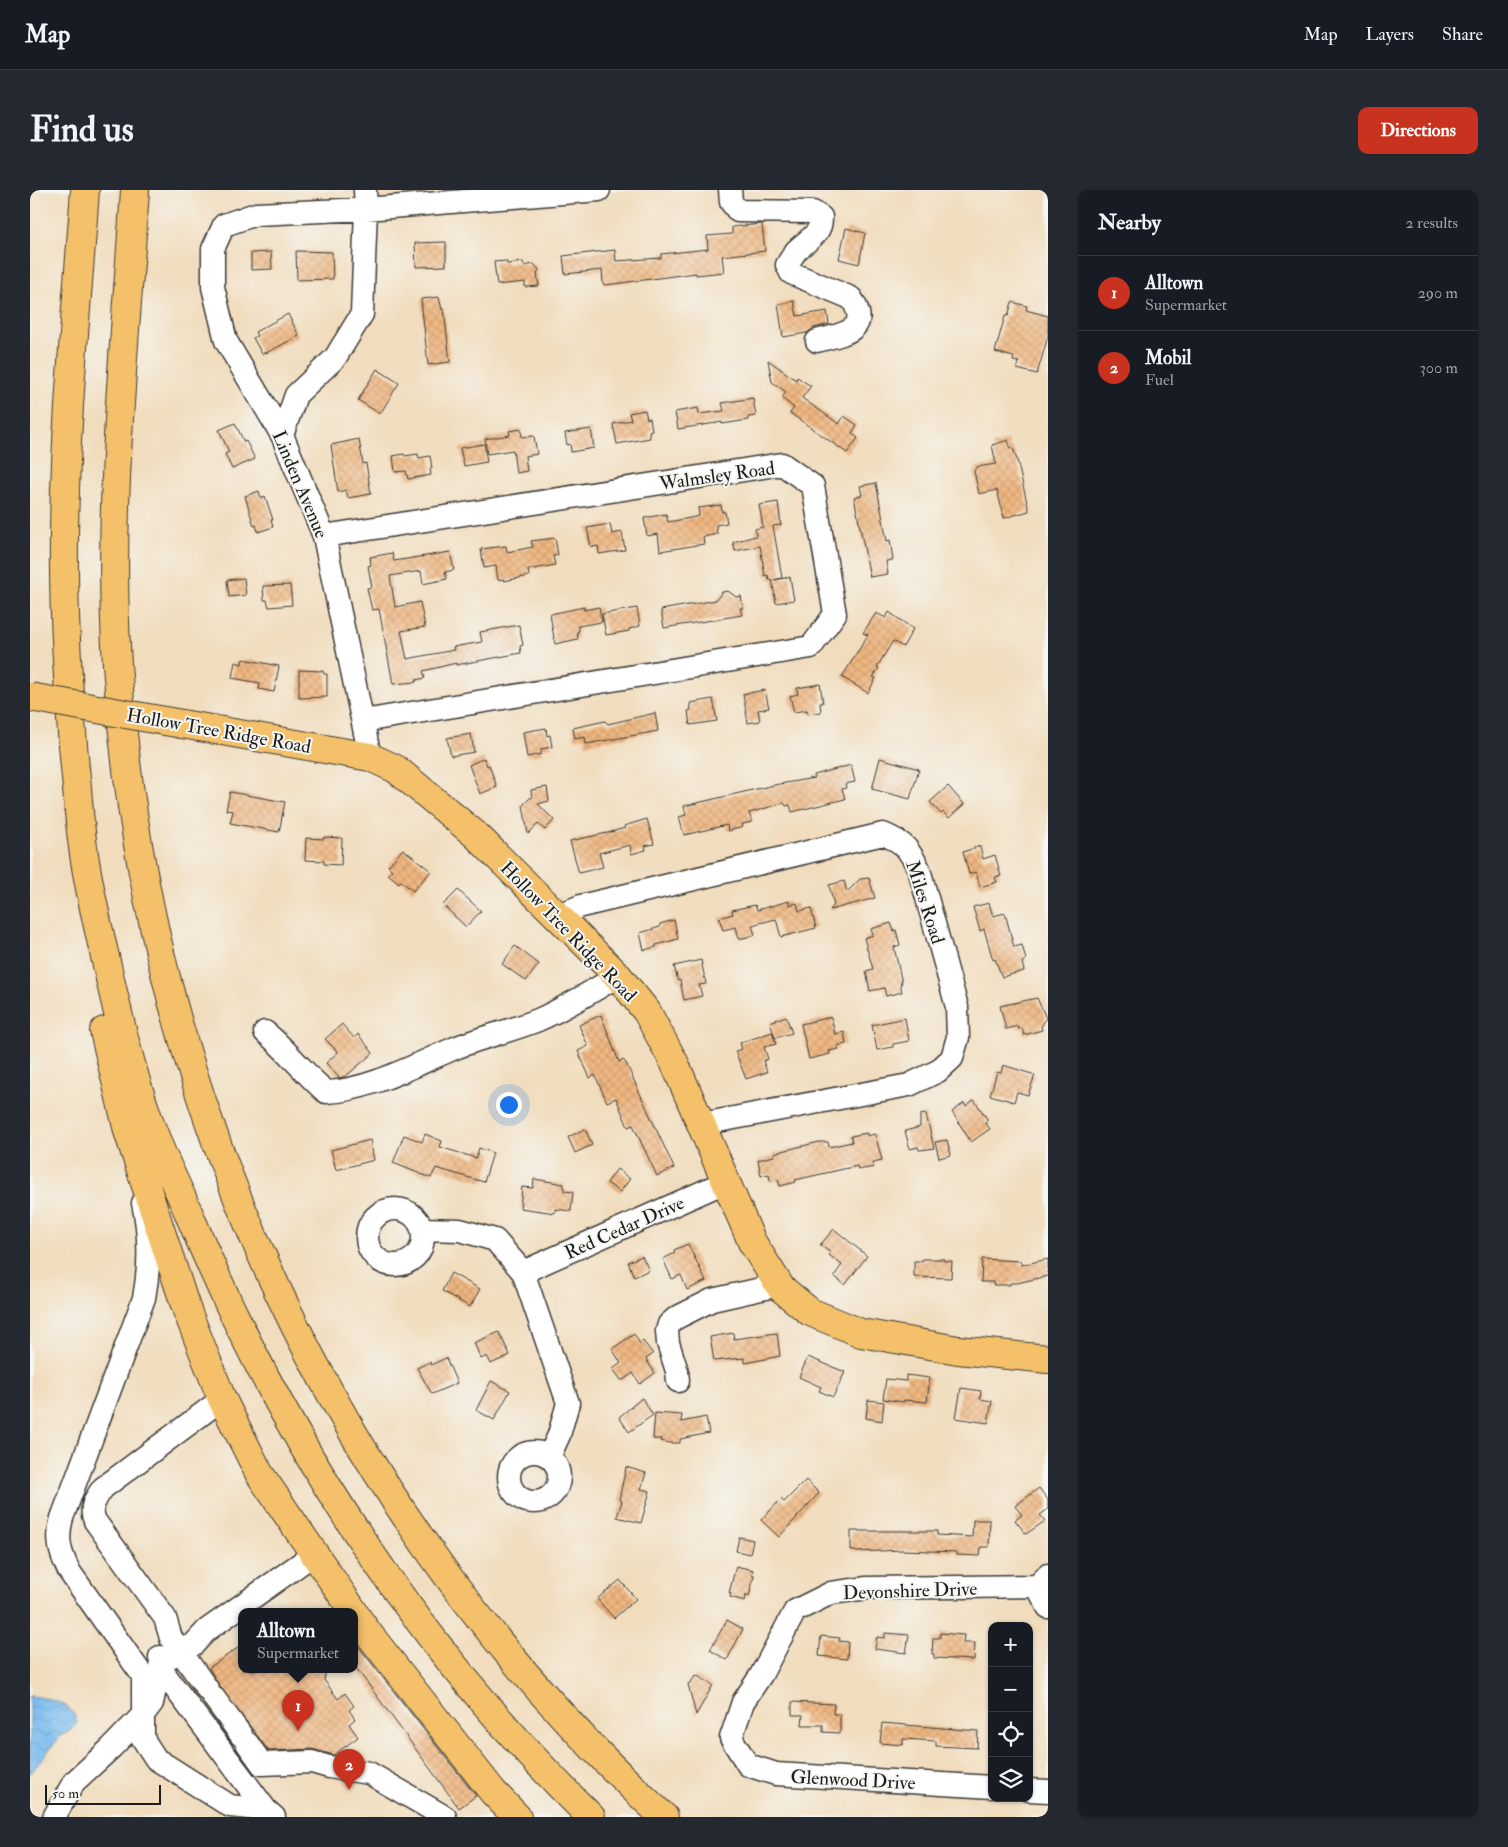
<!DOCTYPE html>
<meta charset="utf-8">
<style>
:root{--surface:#171b24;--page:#242831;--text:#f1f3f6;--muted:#9ea1a6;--line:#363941;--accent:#c8321e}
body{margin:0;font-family:"IM FELL Double Pica",serif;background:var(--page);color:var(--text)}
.controls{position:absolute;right:15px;bottom:15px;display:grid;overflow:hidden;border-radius:10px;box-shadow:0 1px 4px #0004}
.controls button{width:45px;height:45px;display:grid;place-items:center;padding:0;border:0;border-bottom:1px solid var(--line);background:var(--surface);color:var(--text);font:25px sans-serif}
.scale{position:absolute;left:15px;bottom:12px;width:116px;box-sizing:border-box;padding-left:5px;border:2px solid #1c1c1c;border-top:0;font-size:14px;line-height:18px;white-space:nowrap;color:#1c1c1c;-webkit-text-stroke:4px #f6f6f2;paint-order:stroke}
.you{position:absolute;left:478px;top:914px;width:18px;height:18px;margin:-12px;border:4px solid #fff;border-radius:50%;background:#1a73e8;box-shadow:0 0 0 8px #1a73e833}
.badge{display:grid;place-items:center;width:32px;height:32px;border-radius:50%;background:var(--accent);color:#fff;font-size:16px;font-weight:700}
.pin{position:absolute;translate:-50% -41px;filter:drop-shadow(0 1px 2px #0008)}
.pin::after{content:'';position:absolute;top:26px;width:18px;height:15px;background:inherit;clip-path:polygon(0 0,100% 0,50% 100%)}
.popup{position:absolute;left:208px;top:1418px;width:120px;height:65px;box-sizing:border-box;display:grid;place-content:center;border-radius:10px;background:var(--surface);filter:drop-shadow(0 1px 4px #0005);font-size:16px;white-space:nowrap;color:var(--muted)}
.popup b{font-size:19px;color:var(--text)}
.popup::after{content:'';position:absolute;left:50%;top:100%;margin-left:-10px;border:10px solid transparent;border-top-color:var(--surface)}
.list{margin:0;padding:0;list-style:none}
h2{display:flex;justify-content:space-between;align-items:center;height:65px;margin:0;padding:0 20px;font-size:21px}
h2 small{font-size:16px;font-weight:400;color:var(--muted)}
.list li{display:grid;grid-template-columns:32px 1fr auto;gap:15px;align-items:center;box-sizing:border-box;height:75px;padding:0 20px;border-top:1px solid var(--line)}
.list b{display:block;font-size:19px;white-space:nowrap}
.list p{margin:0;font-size:16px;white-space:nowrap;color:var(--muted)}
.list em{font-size:16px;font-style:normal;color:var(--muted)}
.icon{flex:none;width:28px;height:28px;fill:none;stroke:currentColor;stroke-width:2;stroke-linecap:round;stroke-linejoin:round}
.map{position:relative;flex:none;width:1018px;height:1627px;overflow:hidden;border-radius:10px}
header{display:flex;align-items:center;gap:30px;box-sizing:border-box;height:70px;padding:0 25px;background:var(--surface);border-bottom:1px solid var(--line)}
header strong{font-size:24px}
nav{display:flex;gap:28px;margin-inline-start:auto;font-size:18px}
.intro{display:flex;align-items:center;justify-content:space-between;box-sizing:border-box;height:120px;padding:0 30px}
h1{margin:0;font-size:35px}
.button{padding:12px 22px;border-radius:10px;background:var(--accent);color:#fff;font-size:18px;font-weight:700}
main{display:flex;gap:30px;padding:0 30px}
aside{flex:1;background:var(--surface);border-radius:10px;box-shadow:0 1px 4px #0004}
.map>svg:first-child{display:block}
.water{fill:url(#water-waves);stroke:#4b6c86}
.building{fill:url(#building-cross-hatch)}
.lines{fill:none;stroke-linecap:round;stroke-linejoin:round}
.minor-casing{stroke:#3c3934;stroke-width:25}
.major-casing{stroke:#3c3934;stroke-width:30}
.highway-casing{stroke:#3c3934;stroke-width:30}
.minor{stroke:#fff;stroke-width:22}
.major{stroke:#f4c16a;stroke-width:28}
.highway{stroke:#f4c16a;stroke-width:28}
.major-bridge-casing{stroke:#3c3934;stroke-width:30;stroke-linecap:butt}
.major-bridge{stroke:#f4c16a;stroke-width:28}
.labels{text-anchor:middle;stroke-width:4;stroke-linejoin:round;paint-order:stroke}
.street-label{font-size:19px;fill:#1c1c1c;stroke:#f6f6f2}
</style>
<header>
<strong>Map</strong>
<nav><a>Map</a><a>Layers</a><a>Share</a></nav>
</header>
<div class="intro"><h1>Find us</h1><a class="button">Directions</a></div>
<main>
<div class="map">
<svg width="1018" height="1627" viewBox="0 0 1018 1627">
<defs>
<pattern id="water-waves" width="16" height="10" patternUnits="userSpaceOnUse" patternTransform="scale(1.25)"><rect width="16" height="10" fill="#7abcef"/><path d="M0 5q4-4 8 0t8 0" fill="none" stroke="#69a1cc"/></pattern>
<pattern id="building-cross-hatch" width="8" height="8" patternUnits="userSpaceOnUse" patternTransform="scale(1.25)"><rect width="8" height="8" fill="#f0b781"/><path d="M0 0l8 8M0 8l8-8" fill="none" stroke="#cd9d6f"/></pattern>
</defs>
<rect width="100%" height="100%" fill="#f6f6f2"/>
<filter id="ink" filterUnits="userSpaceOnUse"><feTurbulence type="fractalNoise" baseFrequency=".02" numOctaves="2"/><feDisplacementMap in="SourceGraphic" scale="10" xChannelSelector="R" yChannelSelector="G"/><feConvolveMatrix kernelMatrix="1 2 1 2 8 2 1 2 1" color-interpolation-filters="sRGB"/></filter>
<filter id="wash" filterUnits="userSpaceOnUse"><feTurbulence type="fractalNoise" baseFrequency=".0096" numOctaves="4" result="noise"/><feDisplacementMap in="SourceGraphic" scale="20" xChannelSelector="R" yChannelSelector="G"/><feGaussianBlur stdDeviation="1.12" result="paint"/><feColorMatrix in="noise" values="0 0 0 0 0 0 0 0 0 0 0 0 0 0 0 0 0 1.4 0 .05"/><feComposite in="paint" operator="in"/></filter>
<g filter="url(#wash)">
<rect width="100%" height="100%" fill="#f1ddbe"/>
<!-- water -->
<path class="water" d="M0,1506c18,2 43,6 47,27l-7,8 -10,5 -30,38z"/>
<g id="blocks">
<!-- building -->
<path class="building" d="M732,34l3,27 -43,5 2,16 -28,3v-2l-90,12 -3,-1 -1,-14 -37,4 -2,-18 52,-6 1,11 45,-3v-4l47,-5 -1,-13 25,-2v-7z
M816,38l19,5 -6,31 -20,-5z
M416,52v24l-30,1 -1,-24z
M266,61l36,1 1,27 -36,1z
M241,62l1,17 -21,1v-17z
M476,71l1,3 16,-2 1,4 10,-2 5,6 -2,3 2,13 -14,1v-5l-28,3 -3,-23z
M409,107l3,13 2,-1 6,53 -22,3 -7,-66z
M764,111l3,15 30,-5 2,13 -15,4 -7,5 -24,4 -5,-33z
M982,112l15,4 -1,4 22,6v20l-11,38 -20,-5 2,-7 -6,-1 1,-4 -19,-5 10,-36h3z
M258,124l11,22 -33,17 -1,-1 -3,2 -9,-16 4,-2 -2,-4z
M738,170l28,20 1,-3 14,9 -9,12 37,26 5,-8 13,9 -5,8 6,5 -11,15 -57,-40 4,-5 -12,-10 4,-6 -14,-10z
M347,179l22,14 -19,31 -22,-14z
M723,208l3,18 -8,1v3l-26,4v-2l-44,7 -3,-17 23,-4 1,6 25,-3 -2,-8z
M615,220l2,9 3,-1 2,12 -3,1 1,7 -33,6 -4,-20 18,-4 -2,-7z
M205,233l9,19 2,-1 9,18 -23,10 -7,-15 4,-2 -10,-22z
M491,239l1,8 12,-1 3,18 -12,2 2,15 -11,2 -3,-23 -26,4 -2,-15 25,-4 -1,-4z
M561,239l3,19 -23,4 -1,-8 -3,1 -2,-12z
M329,249l4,25 3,-1 5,31 -23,4 -2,-8 -8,2 -7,-47z
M978,250l2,8h3l4,12 12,51 -25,7 -7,-28 -18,4 -5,-23 3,-4 19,-3 -4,-19z
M454,254l3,18 -23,4 -4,-18z
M374,264l1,2 13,-2 1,4 11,-2 2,12h-2l1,7 -23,4 -2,-8 -11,1 -2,-16z
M846,293l11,58 3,-1 3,20 -7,1 2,13 -18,3 -16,-80 8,-2 -2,-9z
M229,301l2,7 4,-2 8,24h-2l2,7 -15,5 -2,-7 -2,1 -9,-30z
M748,312l3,23 -8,1 9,52 -8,2 16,-3 4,23 -18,3 -4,-23h-3l-1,-5 -3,1 -5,-30 -25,5 -2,-9 23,-6 -1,-7 8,-2 -4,-22z
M691,315l1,7h3l2,11 -11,2 1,9 -14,3 1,7 -44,7 -2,-17 -11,2 -3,-18 22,-4 2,8 22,-4 9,-2 -1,-8z
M580,334l2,10 10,-2 3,18 -26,4 -1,-8 -7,1 -4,-19z
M525,348l3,17 -5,1 2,9 -27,5 1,6 -25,5v-2l-6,1 -2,-14 -12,2 -3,-19 25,-3 1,6 26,-5 -2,-6z
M420,362l4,18 -9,2 2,7 -24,5 -2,-13 -31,5 5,31 25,-5 5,25 -24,4 6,28 47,-9 -1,-3 29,-5 -2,-10 39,-7 4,20 -3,1 1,7 -65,12v-2l-33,8 2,7 -9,2v2l-23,2 -14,-75 -7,1 -5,-22 5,-1 -4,-21 3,-1 -1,-8 22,-4 2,8z
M214,388l2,17 -17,2 -2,-17z
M260,395l2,20 -23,2 -2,-7h-3l-1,-14z
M698,401l8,6 5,-1 2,12h-3l2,7 -78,13 -3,-18 55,-10 6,-8z
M554,417v3l15,-3 3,15 -24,4 1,5 -2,1 1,7 -23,5 -5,-30z
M607,418l3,18 -11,3v2l-23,4 -4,-21z
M859,422l24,17 -10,18 -10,-6 -16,26 2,1 -6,9 3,1 -8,15 -26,-16 26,-42 -5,-2 13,-20 10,5z
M213,469l36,7 -5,26 -15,-3 1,-6 -28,-5 3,-16 7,2z
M269,480l24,1 1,3h3v23l-28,1z
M790,494l3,19h-3l1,9 -13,2 -1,-4 -13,2 -4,-16 8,-2 -1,-6z
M735,500l4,18 -11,2 2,11 -12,2 -5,-29z
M683,509l4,22 -27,4 -2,-14 3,-1 -1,-7z
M625,523l3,18 -72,13 -1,-7 -10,2 -2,-11 32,-7 3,3z
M516,538l1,8 3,-1 2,12 -11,2v5l-14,3 -4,-25z
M441,544l3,18 -23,4 -4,-18z
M454,568l3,8 2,-1 8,22 -17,7 -11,-29z
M850,568l39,11 -9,30 -38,-10z
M821,575l4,17 -10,2 1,4 -4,1 3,10 -53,13 -2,-7 -4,1 -2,-3 -35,10 3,9 -10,2 1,3 -15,4 -1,-6 -43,10 -5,-18 7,-2 -2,-9 90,-21 40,-7v-3z
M918,596l16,18 -15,14 -6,-6 -2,2 -11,-12z
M517,597l2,14 -11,3 16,16 -9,10 -7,-6 -10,10 -5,-29 8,-8 1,1 -1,-8z
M200,602l55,10 -6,30 -49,-9 3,-12 -7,-1z
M617,629l7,25 -9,2 1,4 -15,4 -1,-9 -31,8 4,14 -24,6 -9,-32 37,-8 18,-5 -1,-2z
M294,647l18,1 -1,27 -17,-1v-3l-19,-1 1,-22 18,1z
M950,656l3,13 12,-4 6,21 -6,1 2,5 -17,5 -4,-15 -7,2 -6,-22z
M373,659l28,22 -18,20 -12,-10 -2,2 -11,-9 4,-4 -4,-4z
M839,688l6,20 -45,12 4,-5 -5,-20 15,-4 3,11 13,-13z
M428,700l23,21 -15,16 -23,-22z
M759,711v4l8,-2 2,8 12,-3 5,20 -35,9 -5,-18 -24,6 3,10 -16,4 -3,-12 -13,3 -4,-12 14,-4 -1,-4 23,-5 2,5z
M959,713l4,13 12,-3 9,34 8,-2 4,15 -4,2 2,9 -22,6 -7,-18 -2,1 -9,-31 -4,2 -7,-24z
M644,730l4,19 -22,6v2l-12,3 -4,-17 20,-6v-3z
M861,733l3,8 2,-1 4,15 -6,2 8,36h-2l2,9 -16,4 -2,-8 -14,3 -4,-20 7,-2 -9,-31 9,-3 -2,-6z
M485,756l24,18 -13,17 -24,-17z
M671,770l5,24 -7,1 3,11 -18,4 -4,-20 -2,1 -4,-15z
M1007,808l9,20 -5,9 1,3 -18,5 -2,-7 -4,1v-3l-12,3 -6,-23z
M571,825l18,47 4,-2 3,3 48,105 -17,8 -24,-51 -5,2 -12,-29 -9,4 -12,-27 -5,3 -12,-27 10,-5 -9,-21z
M756,826l6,17 -17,5 -5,-16z
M801,827l4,17 9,-2 2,12 -9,2 2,3 -10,2 1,3 -21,5 -8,-35z
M875,828l4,23 -16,3v3l-16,3 -5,-25z
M312,834l12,14 4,-4 15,19 -27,23 -7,2 -13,-15 12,-11 -13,-13z
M742,842l4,12 -12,3 4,12 -5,2 4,11 -21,7 -11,-28 7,-2 -2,-6z
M973,875l32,10 -7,20 -11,-3 -3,10 -24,-7 7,-23 4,1z
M944,910l14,20 -3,2 5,7 -19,13 -19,-30 12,-9 2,3z
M896,924l8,34 -13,2h-2l-1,-3 -8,2 -5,-18 15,-4v-12z
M555,939l7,16 -17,8 -7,-16z
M837,943v3l8,-2 4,15 3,11 -9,2 1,5 -16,3 -1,-4 -62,14 1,2 -16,4 -2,-6 -8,1 -1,-7 -8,2 -3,-16 16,-4v-3l45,-11h9l1,5 23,-5 -1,-6z
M395,944l17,7 -2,6 36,11 3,-10 14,5 -9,29 -48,-14 -5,10 -38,-15 11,-28 18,7z
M340,950l4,20 -38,10 -5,-20z
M917,950l4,15 -12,3 -4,-16z
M587,979l13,10 -10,13 -13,-9z
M504,989l30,5v7l9,1 -2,19 -16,-2v4l-35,-5 2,-21 11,1z
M804,1039l33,27 -22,29 -11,-9 8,-11 -13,-10 2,-2 -11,-8z
M658,1054l18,37 -19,9 -6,-15 -9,4 -9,-20 12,-6 -1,-3z
M612,1066l7,14 -15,7 -6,-15z
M892,1069h22v2h8l-1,17 -37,-1v-16h8z
M952,1069l39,2v4l27,-6v17l-31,7h-7v2h-17v-3h-12z
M421,1083l29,16 -10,18 -28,-16z
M469,1142l11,23 -19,9 -4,-8 -6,3 -7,-16z
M703,1143l1,6 43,-6 3,23 -35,7 -1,-5 -30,3 -4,-24z
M604,1144l6,10 3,-3 10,13 -7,5 9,14 -15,11 -7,-11 -10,7h-2l-8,-11 8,-6 -9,-14z
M778,1167l37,15 -12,25 -14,-6 2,-4 -22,-10z
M416,1168l11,25 -25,11 -15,-26 13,-6 1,3z
M876,1185l24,3 -3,24 -23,-2v2l-21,-3 3,-20 20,2z
M461,1191l19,10 -16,29 -18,-10z
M931,1198l20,3 -1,8 12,2 -4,22 -32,-5z
M612,1208l11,17 -24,17 -10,-15z
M838,1210l16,2 -2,19 -16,-3z
M625,1223l27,2 -1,7 25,-5 3,16 -29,6v4h-11l-8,-2 1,-2h-9z
M596,1277l20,6 -5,16 9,2 -9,32 -24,-6 5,-16 -3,-1z
M776,1290l13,13 -40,44 -18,-17 20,-21 3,3z
M1009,1298l9,12v9l-8,6 5,6 -19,13 -11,-14 7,-5 -7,-9z
M943,1330h17l-1,27h-8l-1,9 -23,-1v-3l-55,-2 -45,2 -6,-2v-19h86v4l35,2z
M709,1347l14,3 -3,14 -14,-3z
M706,1376l17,4 -2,4 3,1 -5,22 -3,-2 -1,6 -15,-4 1,-4h-2z
M590,1390l16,19 -22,19 -17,-19z
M697,1430l16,9 -16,31 -17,-10z
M855,1443l24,2 -3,18 -31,-4 2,-12 8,1z
M910,1443l24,2 -1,8h12l-1,17 -40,-2v-4h-2l1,-16h7z
M791,1446l19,2 -1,3 9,1 -1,17 -28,-3z
M324,1451l122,155 -17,12 -105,-143z
M212,1455v25h84l-2,10 14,19 7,-6 9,13 -5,4 6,9 -6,5 9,13 -24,18 -22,-6 -43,2 -49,-64 -11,-19z
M666,1485l17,10 -17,30 -8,-31 3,-2z
M762,1512l42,2 -1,10h7v19l-17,-1v-7h-21l1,-10h-11z
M852,1533l96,8 -1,17 -41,-2v-5l-33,-2v6l-23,-2z"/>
</g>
</g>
<g filter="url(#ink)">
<use href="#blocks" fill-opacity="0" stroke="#3c3934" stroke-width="1"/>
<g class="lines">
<defs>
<path id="minor" d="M700,0l1,12 7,9 75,1 8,5c1,18 -15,23 -25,34 -3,4 -6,9 -9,14l4,8 60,25c22,33 -9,36 -34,43
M252,245l14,-40 39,-37 27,-44 4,-105 -1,-19
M294,346l458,-72 31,22 22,128 -24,33 -448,74
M340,567l-46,-221 -42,-101 -56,-94 -13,-54v-38l11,-24 32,-11 110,-5 233,-19
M526,726l25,-10 302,-72c22,9 25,14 36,35l38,138 1,30 -6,21 -14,13 -29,14 -207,39
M235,842c22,18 39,41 61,60 41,-1 91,-28 129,-44 27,-11 56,-17 83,-28 28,-12 54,-29 80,-44
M113,1013c7,31 7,63 1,95l-82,220c-6,21 -2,35 7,53l74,105v63l13,20 74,47 36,4 8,7
M337 1047a28 28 0 1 1 56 0a28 28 0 1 1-56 0Z
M392,1039l38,1 35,10 28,32
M648,1191l-1,-10 -9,-28 -1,-12 2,-7 7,-6 36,-18 67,-15
M479 1287a25 25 0 1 1 50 0a25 25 0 1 1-50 0Z
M519,1267l10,-22 9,-32 -45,-131 202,-90
M1007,1396l11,21
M130,1467l6,19 100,134
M178,1500l-37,-52 -6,-20 -70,-97c-6,-13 0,-22 8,-33l119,-89
M184,1508l27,37
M217,1553l15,21 50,-2 17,5 40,6 76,44
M962,1597l-216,-13 -28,-9 -17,-27 12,-36 18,-27 34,-64 36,-18 36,-5 170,-2 11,-11
M999,1600l19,1
M24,1627l20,-35 37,-34 31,-32 10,-13 9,-41 33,-18 13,-14 107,-76"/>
<path id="major" d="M152,534l188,33 26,12 81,67 141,140 29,36 28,52 77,178 29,46 29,24 51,21 97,17 90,9"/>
<path id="highway" d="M55,0c-8,115 -20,231 -21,347 -1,77 4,154 11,231 3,26 4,53 8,79 5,39 14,76 23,114 14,63 29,128 54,188 9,22 20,43 29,65 94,227 226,431 402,603
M105,0c-10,157 -28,316 -18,474 28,439 222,855 547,1153
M74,841l24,100 58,177 36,91 37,74 95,139
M324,1423l14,20 125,159 24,25"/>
</defs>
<!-- minor casing -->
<use href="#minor" class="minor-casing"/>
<!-- major casing -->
<use href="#major" class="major-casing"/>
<!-- highway casing -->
<use href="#highway" class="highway-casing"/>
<!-- minor -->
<use href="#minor" class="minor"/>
<!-- major -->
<use href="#major" class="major"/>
<!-- highway -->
<use href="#highway" class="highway"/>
<defs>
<path id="major-bridge" d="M0,507l152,27"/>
</defs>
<!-- major-bridge casing -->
<use href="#major-bridge" class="major-bridge-casing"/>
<!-- major-bridge -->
<use href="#major-bridge" class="major-bridge"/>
</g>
</g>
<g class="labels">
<!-- street labels -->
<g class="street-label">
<text transform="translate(687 285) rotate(-8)" y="7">Walmsley Road</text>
<text transform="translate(271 294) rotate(67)" y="7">Linden Avenue</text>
<text transform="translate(189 540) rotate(10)" y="7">Hollow Tree Ridge Road</text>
<text transform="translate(896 712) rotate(72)" y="7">Miles Road</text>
<text transform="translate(539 741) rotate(46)" y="7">Hollow Tree Ridge Road</text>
<text transform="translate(594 1037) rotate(-24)" y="7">Red Cedar Drive</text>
<text transform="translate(880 1400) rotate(-2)" y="7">Devonshire Drive</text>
<text transform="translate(823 1589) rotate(3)" y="7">Glenwood Drive</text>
</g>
</g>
</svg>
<div class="controls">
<button>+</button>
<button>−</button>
<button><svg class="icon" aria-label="locate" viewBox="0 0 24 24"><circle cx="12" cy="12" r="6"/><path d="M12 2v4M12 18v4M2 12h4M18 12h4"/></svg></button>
<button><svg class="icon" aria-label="layers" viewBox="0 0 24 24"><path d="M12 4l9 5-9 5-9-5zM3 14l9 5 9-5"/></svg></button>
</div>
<div class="scale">50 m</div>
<div class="you"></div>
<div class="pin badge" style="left:268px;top:1541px">1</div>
<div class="popup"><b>Alltown</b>Supermarket</div>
<div class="pin badge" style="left:319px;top:1600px">2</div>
</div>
<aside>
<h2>Nearby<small>2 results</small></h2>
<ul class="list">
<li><span class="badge">1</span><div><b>Alltown</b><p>Supermarket</p></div><em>290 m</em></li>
<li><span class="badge">2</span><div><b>Mobil</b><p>Fuel</p></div><em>300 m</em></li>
</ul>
</aside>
</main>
